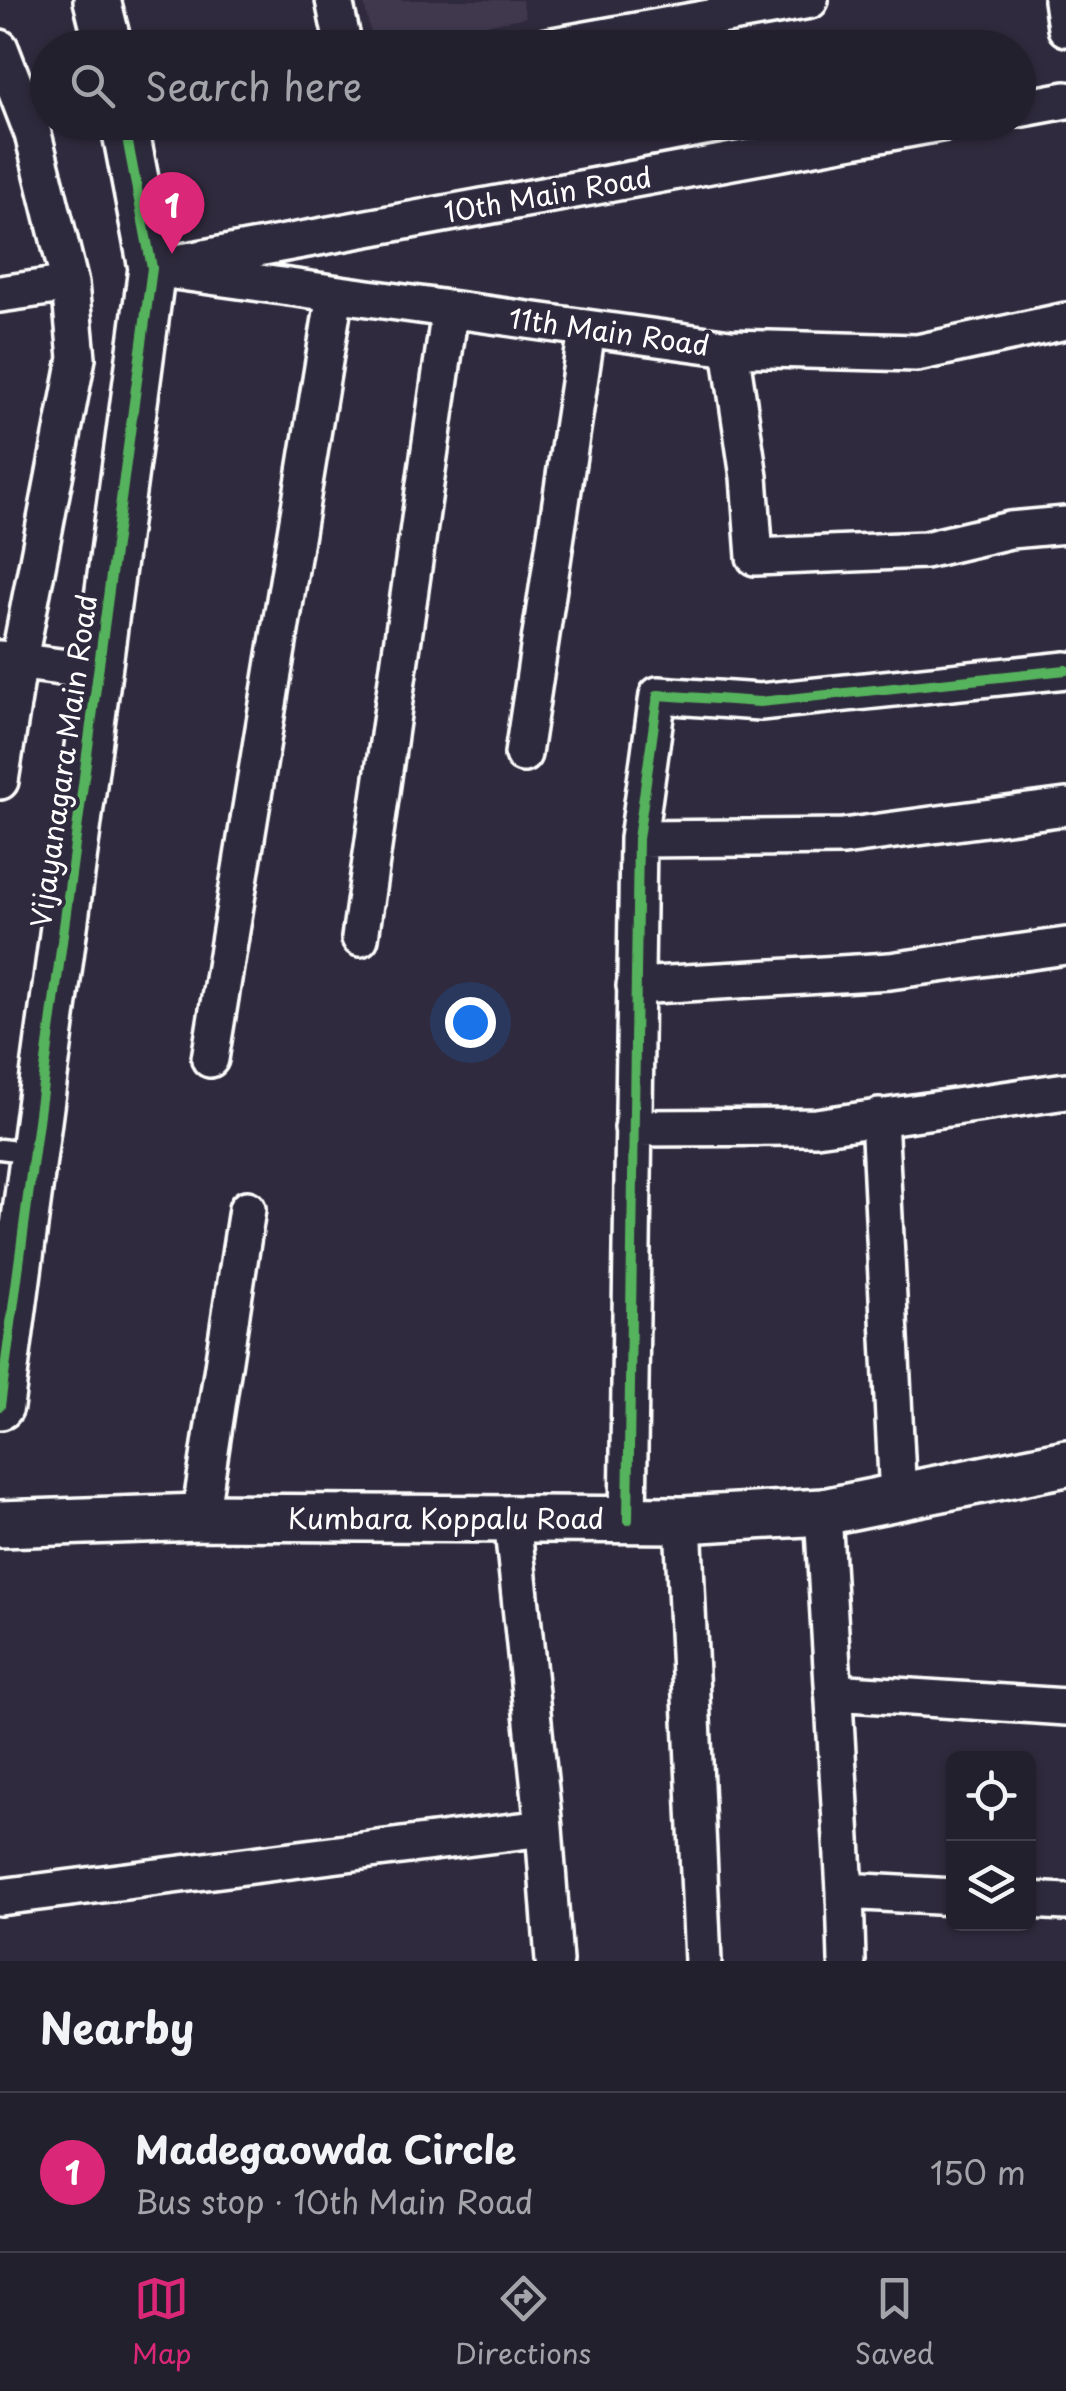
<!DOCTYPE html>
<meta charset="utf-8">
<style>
:root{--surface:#23202e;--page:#2b2836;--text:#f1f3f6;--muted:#a3a3aa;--line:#403e4a;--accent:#db2777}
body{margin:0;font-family:"Playpen Sans",sans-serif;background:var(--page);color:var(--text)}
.controls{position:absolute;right:30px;bottom:30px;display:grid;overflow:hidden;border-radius:15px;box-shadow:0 2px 8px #0004}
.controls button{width:90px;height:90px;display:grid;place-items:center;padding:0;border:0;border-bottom:2px solid var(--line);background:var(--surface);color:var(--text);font:50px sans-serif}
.you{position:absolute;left:470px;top:1022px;width:35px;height:35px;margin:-25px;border:8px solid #fff;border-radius:50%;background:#1a73e8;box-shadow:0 0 0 15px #1a73e833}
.badge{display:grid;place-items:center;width:65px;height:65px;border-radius:50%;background:var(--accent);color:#fff;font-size:32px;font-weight:700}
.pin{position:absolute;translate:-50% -82px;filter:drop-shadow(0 2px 5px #0008)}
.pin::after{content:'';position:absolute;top:52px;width:35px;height:30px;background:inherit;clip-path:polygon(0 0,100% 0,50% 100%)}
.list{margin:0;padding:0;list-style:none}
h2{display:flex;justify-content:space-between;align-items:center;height:130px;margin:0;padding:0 40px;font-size:42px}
h2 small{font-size:32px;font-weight:400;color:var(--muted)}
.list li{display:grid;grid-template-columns:65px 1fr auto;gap:30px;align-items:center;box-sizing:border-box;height:160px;padding:0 40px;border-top:2px solid var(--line)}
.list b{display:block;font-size:38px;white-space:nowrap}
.list p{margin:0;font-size:32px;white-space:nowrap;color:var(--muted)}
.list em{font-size:32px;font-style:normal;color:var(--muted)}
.icon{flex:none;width:55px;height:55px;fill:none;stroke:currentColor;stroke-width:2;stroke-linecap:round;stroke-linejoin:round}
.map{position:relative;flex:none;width:1066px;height:1961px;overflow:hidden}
.search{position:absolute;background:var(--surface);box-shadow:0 2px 8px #0004;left:30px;right:30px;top:30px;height:110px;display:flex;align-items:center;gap:25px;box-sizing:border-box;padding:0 35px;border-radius:55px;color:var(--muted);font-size:38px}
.sheet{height:290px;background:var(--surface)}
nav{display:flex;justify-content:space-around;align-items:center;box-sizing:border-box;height:140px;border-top:2px solid var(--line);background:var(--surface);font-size:28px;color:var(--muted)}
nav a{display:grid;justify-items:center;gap:5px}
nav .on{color:var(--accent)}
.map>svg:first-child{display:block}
.built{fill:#40384d}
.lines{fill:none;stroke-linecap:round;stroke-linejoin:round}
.service-casing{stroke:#fff;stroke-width:25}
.minor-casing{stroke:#fff;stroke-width:42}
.tertiary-casing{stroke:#fff;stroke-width:52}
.service{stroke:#2f2a3d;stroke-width:18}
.minor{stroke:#2f2a3d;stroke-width:35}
.tertiary{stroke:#2f2a3d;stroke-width:45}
.cycleway-casing{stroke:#2f2a3d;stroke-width:16}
.cycleway{stroke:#56b35d;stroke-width:10}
.labels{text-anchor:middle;stroke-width:8;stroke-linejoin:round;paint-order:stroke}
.street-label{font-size:28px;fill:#fff;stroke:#2f2a3d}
</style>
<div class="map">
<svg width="1066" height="1961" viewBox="0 0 1066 1961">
<rect width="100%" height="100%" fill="#2f2a3d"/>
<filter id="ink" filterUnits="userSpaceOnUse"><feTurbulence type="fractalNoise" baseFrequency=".01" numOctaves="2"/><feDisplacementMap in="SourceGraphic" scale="20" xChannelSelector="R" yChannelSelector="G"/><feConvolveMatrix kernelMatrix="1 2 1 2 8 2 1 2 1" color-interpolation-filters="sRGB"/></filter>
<g filter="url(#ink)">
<!-- built -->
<path class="built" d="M363,0h159l4,17 -152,30z"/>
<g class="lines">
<defs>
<path id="service" d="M0,1149l33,4"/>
<path id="minor" d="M334,0l10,48
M1062,0l4,28
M0,48l33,86 37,150 7,74 -58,302 -19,121
M542,48l268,-48
M1018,109l48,-9
M182,262l763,-140
M152,268l578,80 187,5 149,-32
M0,294l70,-10
M730,348l19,129 6,80 170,-7 85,-20 56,-5
M0,659l98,13
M523,754l64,-424
M638,839l205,-2 223,-30
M360,938l90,-628
M635,986l255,-15 176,-25
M210,1059l125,-765
M879,1117l19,381
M633,1128l183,-1 250,-36
M823,1512l22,379 2,70
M200,1517l47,-308
M512,1519l32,309 10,133
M628,1520l10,-681 20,-144 102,7 306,-32
M683,1520l20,441
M833,1692l233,15
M845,1891l109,6
M0,1897l544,-69
M1028,1900l38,2"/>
<path id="tertiary" d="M97,0l12,48
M0,1406l152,-1138 -28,-146
M0,1524l200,-7 483,3 140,-8 243,-49"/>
</defs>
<!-- service casing -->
<use href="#service" class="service-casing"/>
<!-- minor casing -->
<use href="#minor" class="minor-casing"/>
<!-- tertiary casing -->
<use href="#tertiary" class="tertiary-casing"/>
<!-- service -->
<use href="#service" class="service"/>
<!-- minor -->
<use href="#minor" class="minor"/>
<!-- tertiary -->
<use href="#tertiary" class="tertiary"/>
<defs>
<path id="cycleway" d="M0,1406l152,-1138 -28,-146
M628,1520l10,-681 20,-144 102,7 306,-32"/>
</defs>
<!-- cycleway casing -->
<use href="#cycleway" class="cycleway-casing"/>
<!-- cycleway -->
<use href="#cycleway" class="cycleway"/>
</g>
</g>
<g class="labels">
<!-- street labels -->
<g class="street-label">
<text transform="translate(548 195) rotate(-10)" y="10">10th Main Road</text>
<text transform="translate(609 332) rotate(8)" y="10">11th Main Road</text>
<text transform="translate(64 761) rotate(-82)" y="10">Vijayanagara Main Road</text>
<text x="446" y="1529">Kumbara Koppalu Road</text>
</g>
</g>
</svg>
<div class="controls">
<button><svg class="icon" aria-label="locate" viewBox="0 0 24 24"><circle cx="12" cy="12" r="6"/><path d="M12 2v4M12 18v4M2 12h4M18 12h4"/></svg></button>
<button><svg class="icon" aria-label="layers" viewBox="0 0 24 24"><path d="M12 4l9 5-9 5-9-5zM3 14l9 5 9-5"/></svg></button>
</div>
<div class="you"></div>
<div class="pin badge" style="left:172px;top:254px">1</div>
<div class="search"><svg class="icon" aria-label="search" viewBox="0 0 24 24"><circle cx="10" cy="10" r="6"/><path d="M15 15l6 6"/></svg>Search here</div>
</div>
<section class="sheet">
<h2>Nearby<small></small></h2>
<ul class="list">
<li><span class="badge">1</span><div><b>Madegaowda Circle</b><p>Bus stop · 10th Main Road</p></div><em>150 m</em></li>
</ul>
</section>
<nav>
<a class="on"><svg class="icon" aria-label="map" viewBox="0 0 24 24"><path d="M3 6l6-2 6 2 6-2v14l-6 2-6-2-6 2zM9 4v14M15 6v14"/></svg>Map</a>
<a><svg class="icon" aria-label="directions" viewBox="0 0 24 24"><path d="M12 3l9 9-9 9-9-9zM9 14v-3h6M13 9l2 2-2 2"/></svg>Directions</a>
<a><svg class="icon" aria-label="saved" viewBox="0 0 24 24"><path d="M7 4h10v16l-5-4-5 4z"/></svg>Saved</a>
</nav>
